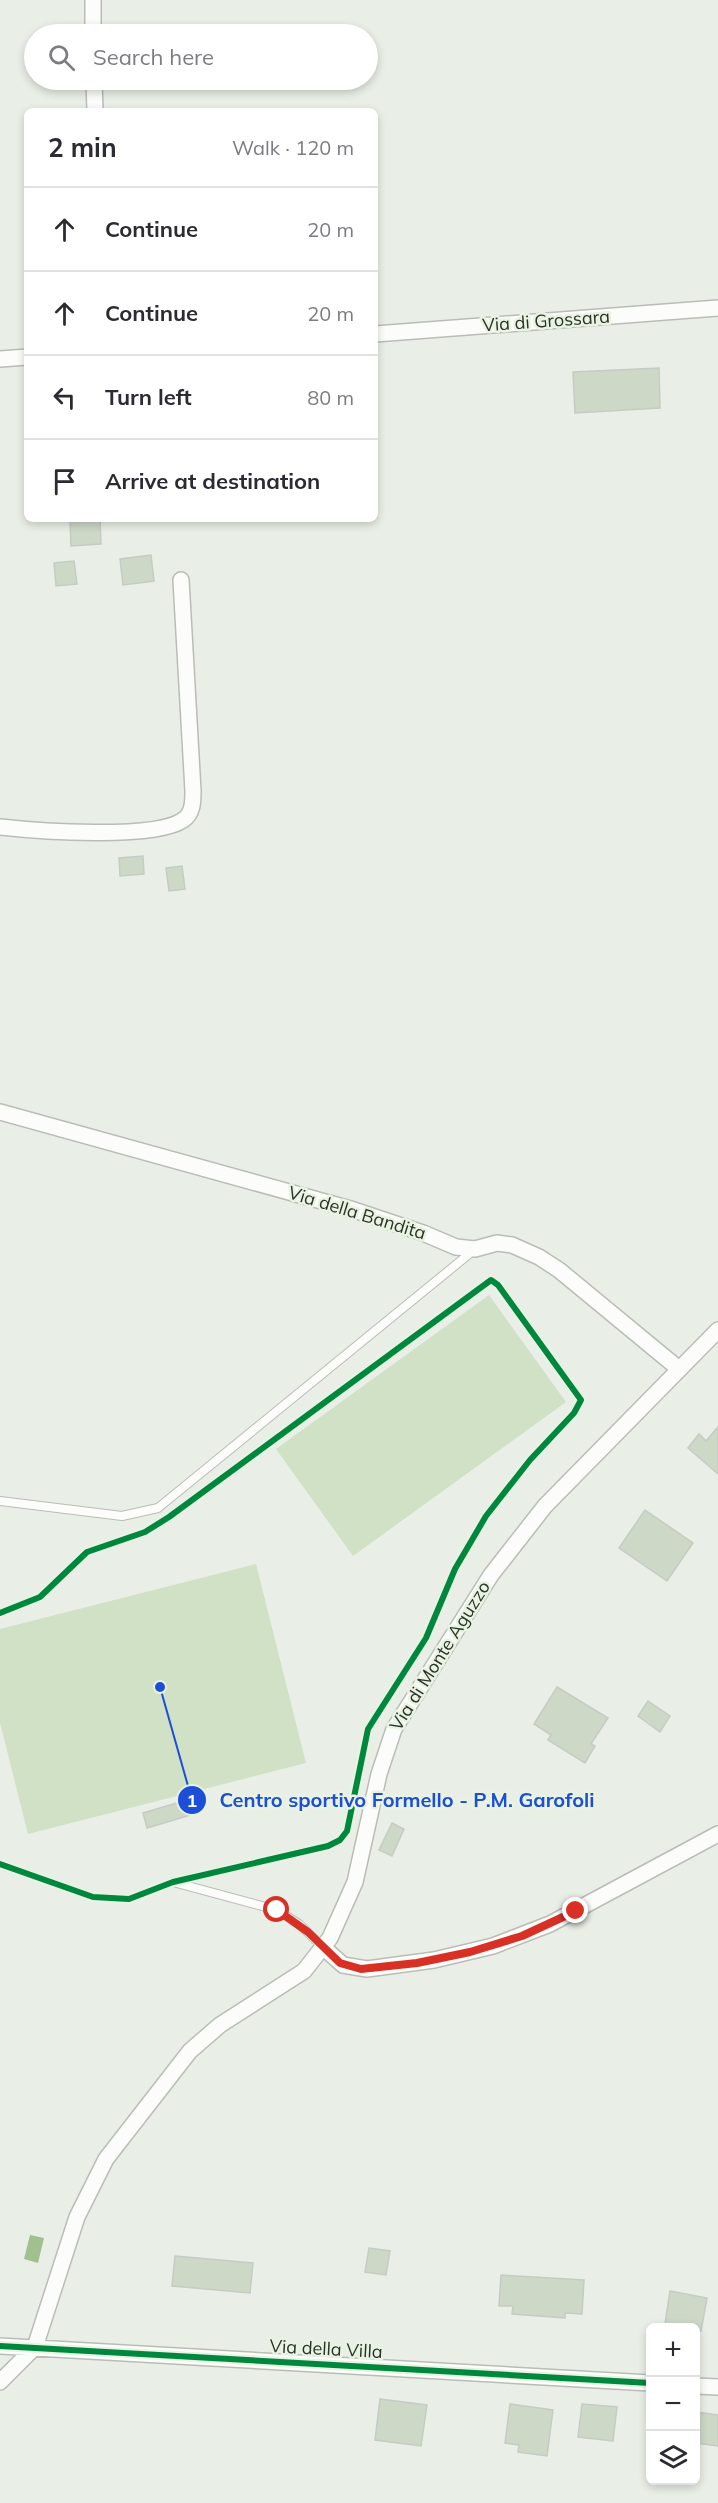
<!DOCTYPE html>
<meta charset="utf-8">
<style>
:root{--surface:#fff;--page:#f2f2f3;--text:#2b2b33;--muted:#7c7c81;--line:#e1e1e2}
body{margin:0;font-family:Mulish,sans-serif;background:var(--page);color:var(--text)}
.controls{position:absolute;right:18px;bottom:18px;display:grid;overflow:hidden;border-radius:9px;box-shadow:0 3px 9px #0003}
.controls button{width:54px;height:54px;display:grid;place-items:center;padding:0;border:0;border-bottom:2px solid var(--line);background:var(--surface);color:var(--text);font:30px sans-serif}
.stop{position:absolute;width:18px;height:18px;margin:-14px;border:4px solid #d93025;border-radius:50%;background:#fff}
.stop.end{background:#d93025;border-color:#fff;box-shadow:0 2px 6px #0008}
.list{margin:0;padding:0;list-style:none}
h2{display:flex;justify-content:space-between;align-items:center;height:78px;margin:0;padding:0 24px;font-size:26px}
h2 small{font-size:20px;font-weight:400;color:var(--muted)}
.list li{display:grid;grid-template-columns:39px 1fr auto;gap:18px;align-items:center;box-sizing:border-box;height:84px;padding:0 24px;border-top:2px solid var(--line)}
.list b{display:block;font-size:22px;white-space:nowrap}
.list em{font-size:20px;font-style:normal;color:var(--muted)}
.icon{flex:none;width:33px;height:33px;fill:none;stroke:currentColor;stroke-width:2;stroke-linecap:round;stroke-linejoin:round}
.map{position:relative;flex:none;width:718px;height:2503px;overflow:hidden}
.search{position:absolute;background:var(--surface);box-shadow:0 3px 9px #0003;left:24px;top:24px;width:354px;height:66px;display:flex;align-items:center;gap:15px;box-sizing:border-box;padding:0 21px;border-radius:33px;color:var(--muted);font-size:22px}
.panel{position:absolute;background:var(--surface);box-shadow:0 3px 9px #0003;left:24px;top:108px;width:354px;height:414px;border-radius:9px}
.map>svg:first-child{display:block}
.park{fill:#d0e1c6}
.water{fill:#a1c08f}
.building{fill:#cdd8c7;stroke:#c6cbc3;stroke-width:1.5}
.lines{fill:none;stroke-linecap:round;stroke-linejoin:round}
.service-casing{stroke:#b9bdb6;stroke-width:10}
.minor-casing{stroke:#b9bdb6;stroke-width:18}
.service{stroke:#fcfdfb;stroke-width:8}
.minor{stroke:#fcfdfb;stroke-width:15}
.cycleway-casing{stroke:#e8f3e2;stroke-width:10}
.cycleway{stroke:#00873e;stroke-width:6}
.route{stroke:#d93025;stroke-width:8}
.labels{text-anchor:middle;stroke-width:5;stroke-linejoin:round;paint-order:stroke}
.street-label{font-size:18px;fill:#2c312a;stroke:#e8f3e2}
.leader{fill:none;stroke:#1d4ed8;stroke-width:2}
.callout-dot{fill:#1d4ed8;stroke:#e8f3e2;stroke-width:2}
.mark-label{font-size:18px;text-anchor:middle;font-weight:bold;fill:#fff}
.callout-label{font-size:20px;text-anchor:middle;font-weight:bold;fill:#1d4ed8;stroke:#e8f3e2;stroke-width:5;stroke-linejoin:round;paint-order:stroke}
</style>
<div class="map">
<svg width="718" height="2503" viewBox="0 0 718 2503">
<rect width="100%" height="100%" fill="#e9efe6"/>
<!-- park -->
<path class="park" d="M489,1295l77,107 -213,154 -77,-107z
M256,1564l50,199 -278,71 -28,-111v-94z"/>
<!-- water -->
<path class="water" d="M30,2235l14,3 -6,25 -14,-4z"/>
<!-- building -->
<path class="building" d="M659,368l1,40 -85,5 -2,-41z
M100,519l1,25 -30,2 -1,-26z
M151,555l3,26 -31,4 -3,-26z
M74,561l3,23 -21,2 -2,-23z
M143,856l1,18 -24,2 -1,-18z
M182,866l3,23 -16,2 -3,-23z
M718,1427v47l-30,-26 11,-14 7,7z
M645,1510l48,33 -26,38 -48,-33z
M557,1687l51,31 -17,26 4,2 -10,17 -37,-23 3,-5 -17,-11z
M648,1701l22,15 -10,16 -22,-16z
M190,1799l4,15 -47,14 -4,-15z
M392,1823l12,6 -12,27 -13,-6z
M369,2248l21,3 -4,24 -21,-3z
M175,2256l78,7 -3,30 -78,-7z
M501,2275l83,5 -2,34 -17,-1v5l-53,-4 1,-8h-14z
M670,2291l37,7 -6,33 -36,-7z
M380,2399l47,6 -6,41 -46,-6z
M510,2404l43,6 -6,46 -29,-4 1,-7 -14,-2z
M582,2404l35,3 -4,34 -35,-4z
M696,2412l22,3v31l-22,-3z"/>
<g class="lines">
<defs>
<path id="service" d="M0,1501l122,15 36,-8 316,-258
M173,1882l104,28 22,14 25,24"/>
<path id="minor" d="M93,0v34
M94,80l1,31
M375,334l343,-26
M0,359l27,-2
M0,827c36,4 155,13 183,-7 10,-6 10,-19 10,-29l-12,-211
M0,1112l354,98 69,23 33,14 19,2 22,-6 15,2 27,12 20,13 120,99
M324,1948l19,17 24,4 67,-9 59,-14 57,-22 168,-90
M0,2346l650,37
M0,2382l35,-35 42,-130 29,-58 84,-108 30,-26 84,-54 26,-33 25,-56 24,-108 15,-45 97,-154 54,-69 173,-176
M696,2386l22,1"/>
</defs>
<!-- service casing -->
<use href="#service" class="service-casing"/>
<!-- minor casing -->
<use href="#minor" class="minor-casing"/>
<!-- service -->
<use href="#service" class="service"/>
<!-- minor -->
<use href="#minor" class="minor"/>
<defs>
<path id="cycleway" d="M0,1613l40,-16 47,-45 58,-20 24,-15 322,-237 7,5 83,115 -7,13 -44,47 -44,56 -31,53 -29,69 -58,91 -21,102 -7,9 -12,6 -155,36 -44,17 -36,-2 -93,-33
M0,2346l650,37"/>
</defs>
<!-- cycleway casing -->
<use href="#cycleway" class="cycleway-casing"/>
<!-- cycleway -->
<use href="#cycleway" class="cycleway"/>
</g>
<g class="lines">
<!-- route -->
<path class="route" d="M277,1910l31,22 32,31 21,6 56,-6 53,-11 52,-16 54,-25"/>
</g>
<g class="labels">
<!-- street labels -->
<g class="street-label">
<text transform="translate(546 321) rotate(-4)" y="6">Via di Grossara</text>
<text transform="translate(357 1213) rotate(17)" y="6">Via della Bandita</text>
<text transform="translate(440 1656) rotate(-58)" y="6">Via di Monte Aguzzo</text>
<text transform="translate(326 2349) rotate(3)" y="6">Via della Villa</text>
</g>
</g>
<!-- callouts -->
<path class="leader" d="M160 1687L192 1800"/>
<g class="callout-dot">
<circle cx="160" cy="1687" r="6"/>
<circle cx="192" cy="1800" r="15"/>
</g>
<g class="mark-label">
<text x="192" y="1807">1</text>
</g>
<g class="callout-label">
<text x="407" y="1807">Centro sportivo Formello - P.M. Garofoli</text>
</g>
</svg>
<div class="controls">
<button>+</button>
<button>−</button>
<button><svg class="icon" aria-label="layers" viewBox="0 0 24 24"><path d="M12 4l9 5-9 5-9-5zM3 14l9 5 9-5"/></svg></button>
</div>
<div class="stop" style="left:277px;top:1910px"></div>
<div class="stop end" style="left:576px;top:1911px"></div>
<div class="search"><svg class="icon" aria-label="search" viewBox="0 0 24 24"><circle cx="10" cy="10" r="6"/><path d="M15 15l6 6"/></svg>Search here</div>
<section class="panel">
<h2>2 min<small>Walk · 120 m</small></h2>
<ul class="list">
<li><svg class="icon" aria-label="ahead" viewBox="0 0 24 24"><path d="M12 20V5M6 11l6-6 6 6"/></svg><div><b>Continue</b></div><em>20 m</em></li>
<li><svg class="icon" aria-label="ahead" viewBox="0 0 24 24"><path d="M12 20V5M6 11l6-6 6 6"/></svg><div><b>Continue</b></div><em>20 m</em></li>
<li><svg class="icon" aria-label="left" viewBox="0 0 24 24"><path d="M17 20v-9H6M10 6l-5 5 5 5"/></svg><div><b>Turn left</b></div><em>80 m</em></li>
<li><svg class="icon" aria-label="arrive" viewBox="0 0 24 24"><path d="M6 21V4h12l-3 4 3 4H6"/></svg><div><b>Arrive at destination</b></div></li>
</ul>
</section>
</div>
